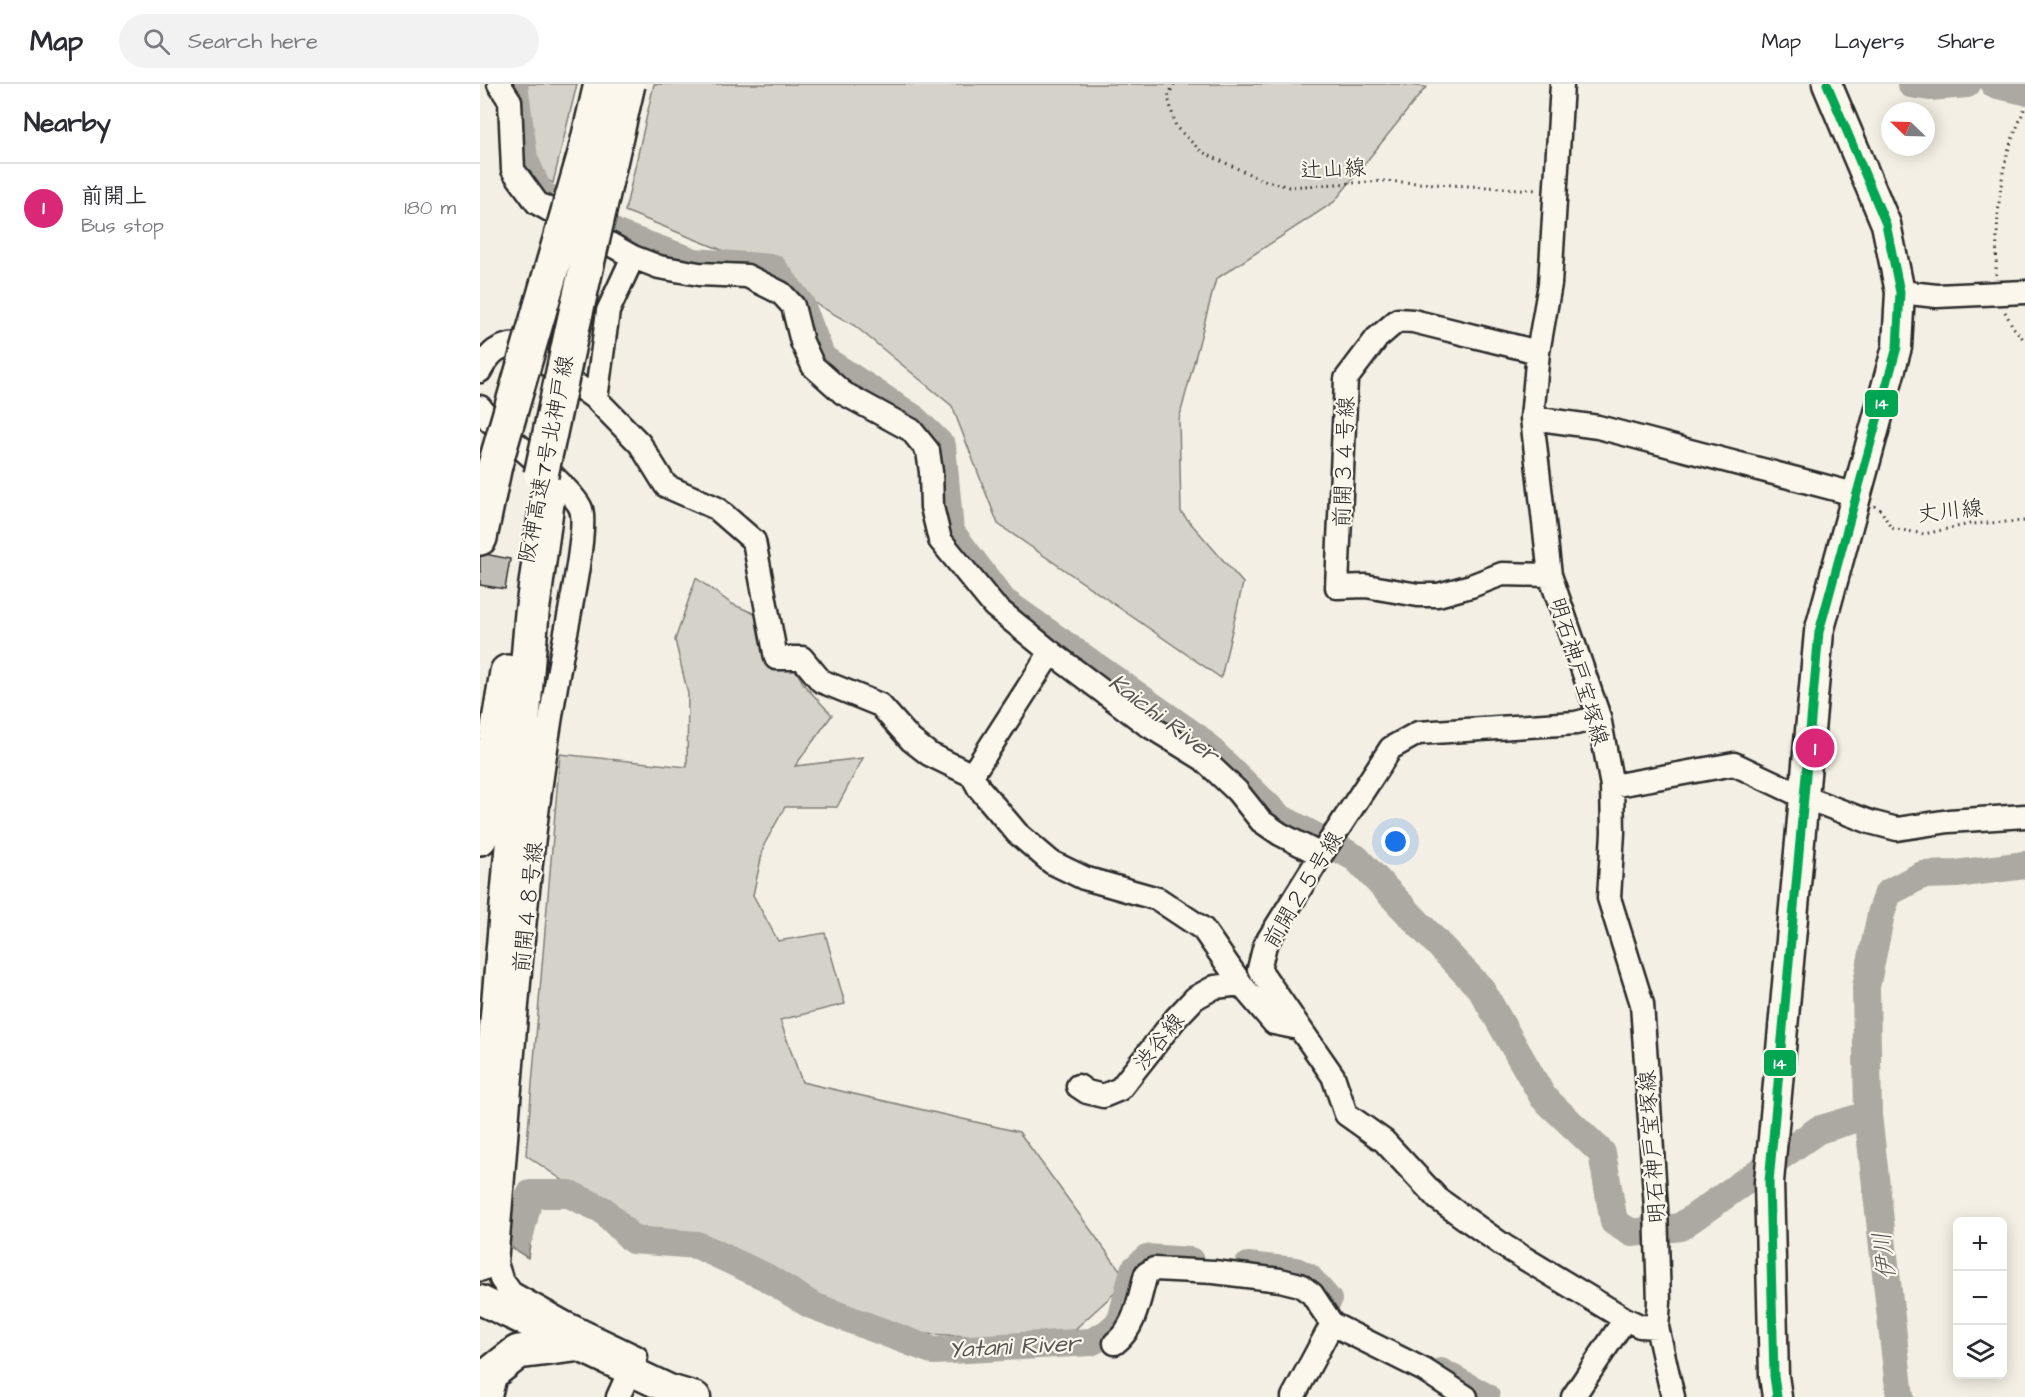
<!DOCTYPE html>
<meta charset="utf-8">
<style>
:root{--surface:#fff;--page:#f2f2f3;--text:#2b2b33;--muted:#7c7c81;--line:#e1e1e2;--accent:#db2777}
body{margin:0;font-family:"Architects Daughter","Klee One",sans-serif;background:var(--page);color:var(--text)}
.controls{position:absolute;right:18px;bottom:18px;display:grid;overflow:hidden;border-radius:9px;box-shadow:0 3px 15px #0003}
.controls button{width:54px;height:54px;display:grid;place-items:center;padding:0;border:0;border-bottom:2px solid var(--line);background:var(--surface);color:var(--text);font:30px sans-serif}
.compass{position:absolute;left:1401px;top:18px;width:54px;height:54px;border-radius:50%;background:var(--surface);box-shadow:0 3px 15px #0003;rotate:293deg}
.you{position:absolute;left:916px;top:758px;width:21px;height:21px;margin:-15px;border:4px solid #fff;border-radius:50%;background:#1a73e8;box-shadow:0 0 0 9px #1a73e833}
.badge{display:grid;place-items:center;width:39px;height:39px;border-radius:50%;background:var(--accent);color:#fff;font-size:20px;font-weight:700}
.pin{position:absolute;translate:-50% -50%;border:3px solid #fff;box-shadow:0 2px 6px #0006}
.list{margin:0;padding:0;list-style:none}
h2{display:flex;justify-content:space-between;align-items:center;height:78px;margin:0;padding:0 24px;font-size:26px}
h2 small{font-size:20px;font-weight:400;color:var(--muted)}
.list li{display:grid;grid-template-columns:39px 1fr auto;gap:18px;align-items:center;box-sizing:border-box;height:90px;padding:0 24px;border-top:2px solid var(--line)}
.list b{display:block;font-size:22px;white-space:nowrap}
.list p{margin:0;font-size:20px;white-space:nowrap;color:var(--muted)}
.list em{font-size:20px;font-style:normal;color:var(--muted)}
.icon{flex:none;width:33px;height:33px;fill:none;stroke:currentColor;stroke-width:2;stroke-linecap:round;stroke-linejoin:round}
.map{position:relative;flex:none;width:1545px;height:1313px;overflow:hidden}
header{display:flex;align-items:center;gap:36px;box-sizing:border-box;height:84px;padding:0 30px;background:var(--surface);border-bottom:2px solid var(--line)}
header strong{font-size:28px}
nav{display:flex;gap:33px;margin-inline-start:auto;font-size:21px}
.search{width:420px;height:54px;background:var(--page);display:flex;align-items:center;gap:15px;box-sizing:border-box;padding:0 21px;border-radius:33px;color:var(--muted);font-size:22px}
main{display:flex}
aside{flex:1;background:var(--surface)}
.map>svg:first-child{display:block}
.green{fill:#d5d2c9;stroke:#807e7a;stroke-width:1.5}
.water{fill:#aca9a2;stroke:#787772;stroke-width:1.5}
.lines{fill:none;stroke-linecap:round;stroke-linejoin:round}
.river{stroke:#aca9a2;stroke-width:28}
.building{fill:#c0beb6;stroke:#2b2b2b;stroke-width:1.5}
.minor-casing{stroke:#2b2b2b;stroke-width:27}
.major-casing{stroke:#2b2b2b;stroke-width:33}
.highway-casing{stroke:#2b2b2b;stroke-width:38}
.path{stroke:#2b2b2b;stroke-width:3;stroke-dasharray:1.5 4.5;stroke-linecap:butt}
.minor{stroke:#fbf7ec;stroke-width:22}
.major{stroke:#fbf7ec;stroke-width:28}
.highway{stroke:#fbf7ec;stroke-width:33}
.highway-bridge-casing{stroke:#2b2b2b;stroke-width:38;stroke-linecap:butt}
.highway-bridge{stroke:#fbf7ec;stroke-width:33}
.bus-1-casing{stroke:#fbf7ec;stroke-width:14}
.bus-1{stroke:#00a651;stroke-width:9}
.labels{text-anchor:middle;stroke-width:4.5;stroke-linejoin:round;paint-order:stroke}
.street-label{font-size:22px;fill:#2b2b2b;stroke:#fbf7ec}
.water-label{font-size:24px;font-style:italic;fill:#585755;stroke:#fbf7ec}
.line-badge{stroke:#fbf7ec;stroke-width:2}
.badge-label{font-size:16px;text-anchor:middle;font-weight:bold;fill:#fff}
</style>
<header>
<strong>Map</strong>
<div class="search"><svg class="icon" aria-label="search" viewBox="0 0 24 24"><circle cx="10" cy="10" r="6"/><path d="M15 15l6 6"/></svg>Search here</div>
<nav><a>Map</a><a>Layers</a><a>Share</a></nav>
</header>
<main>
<aside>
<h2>Nearby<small></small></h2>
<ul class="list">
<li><span class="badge">1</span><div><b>前開上</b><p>Bus stop</p></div><em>180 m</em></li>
</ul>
</aside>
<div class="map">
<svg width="1545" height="1313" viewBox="0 0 1545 1313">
<rect width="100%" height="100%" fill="#f3efe4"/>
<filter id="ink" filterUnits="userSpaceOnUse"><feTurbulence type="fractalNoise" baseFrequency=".0167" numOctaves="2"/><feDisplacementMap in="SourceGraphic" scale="12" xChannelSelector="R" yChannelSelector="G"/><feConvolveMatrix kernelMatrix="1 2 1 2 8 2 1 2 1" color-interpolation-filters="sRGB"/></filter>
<g filter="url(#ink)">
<!-- green -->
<path class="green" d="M35,0h62l-24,99 -17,-8z
M174,0h746l26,3 -92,115 -118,77 -37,140 2,93 62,71 -22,95 -223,-154 -46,-118 -97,-80 -131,-75 -99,-40z
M216,494l36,26 33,14 40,68 27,29 -37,51 68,-8 -26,49h-52l-21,38 -11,50 25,46 47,-8 20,71 -65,16 22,62 217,50 109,149 -65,59 -163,-7 -130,-49 -138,-56 -106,-73 34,-401 127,13 1,-73 -13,-54z"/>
<!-- water -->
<path class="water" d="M56,1115l-8,59 -16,-10 2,-38z"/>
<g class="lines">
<!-- river -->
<path class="river" d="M34,0l10,74 15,35 80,42 75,27 79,6 28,37 21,53 90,59 30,29 8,85 53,70 196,138 81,79 76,40 125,131 62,108 59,56 12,69 18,11 48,-6 138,-97 50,-15
M1431,0l19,3 37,-3
M1514,0l31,7
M40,1150l10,-40h39l34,16 30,30 64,5 69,32 45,28 123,46 157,-9 17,-9 13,-12 13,-51 13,-12 43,3
M768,1182l48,5 12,6 20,23
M961,1288l45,25
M1420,1313l-32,-282 -2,-128 15,-73 7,-21 34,-18 34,-1 69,-9"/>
</g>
<!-- building -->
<path class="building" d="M0,469l30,6 -5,30 -25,-4z"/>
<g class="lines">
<defs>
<path id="minor" d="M19,0l11,17 3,69 24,33 96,54 26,10 40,7 48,2 34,17 12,13 9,36 11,24 30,27 68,37 17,21 3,21 1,35 8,33 54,66 54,44 98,74 57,35 34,32 24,30 19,13 41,21
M1082,0l-12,200 -12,68 -6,66 18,157 49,142 13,69 1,46 -4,66 33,106 14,204 3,94 -2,25 16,70
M1420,208l37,4 88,-4
M1058,268l-125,-31 -15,-1 -21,18 -31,41 -9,208 29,-1 52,9h20l33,-9 31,-12 48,1
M0,287c10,-19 18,-26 39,-27l77,55 44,45 26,42 50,22 38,33 22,117h26l19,23 59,24 31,35 18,14 43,21 7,13 38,45 34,29 33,16 74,21 45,30 41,59 30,35 25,5
M116,315l12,-88 25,-54
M0,323l10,14c18,16 84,69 91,88 7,21 -15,122 -20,149 -37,199 -48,403 -65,605l5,16 10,14 56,31 69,33 -18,40
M1052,334l66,9 260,68
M1119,633l-23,6 -158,10 -27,15 -70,107 -56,90 -6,24 74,107 13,38 38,27 54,58 66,47 121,73 15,7 17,1
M492,691l79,-123
M1132,702l122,-22 70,33 66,25 27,7 52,-8 76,-5
M598,1002l9,6 16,4 17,-7 56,-71 19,-20 20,-11 26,-3
M635,1259c21,-16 24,-45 31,-69l8,-5 60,3 66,8 20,5 12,9 20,30 92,46 42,27
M813,1313l39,-73
M1093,1313l52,-78"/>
<path id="major" d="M0,1216l189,89 27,8
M1297,1313l-3,-21 -5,-194 50,-550 78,-285 3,-55 -14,-68 -59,-140"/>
<path id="highway" d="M0,454l15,-73
M0,754l27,-166
M0,1180l14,-207 38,-444 18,-132
M4,1313l6,-23 28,-22 56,-7"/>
</defs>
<!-- minor casing -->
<use href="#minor" class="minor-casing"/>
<!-- major casing -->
<use href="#major" class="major-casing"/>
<!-- highway casing -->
<use href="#highway" class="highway-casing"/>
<!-- path -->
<path class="path" d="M694,0l-6,13 8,30 26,25 58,27 29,8 95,-6 153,9
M1516,191c1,-41 1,-84 12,-124 5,-15 12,-30 17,-44
M1525,228l8,15 12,14
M1394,422l7,4 10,18 33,6 46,-10 55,-3"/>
<!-- minor -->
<use href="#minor" class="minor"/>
<!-- major -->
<use href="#major" class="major"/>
<!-- highway -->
<use href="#highway" class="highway"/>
<defs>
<path id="highway-bridge" d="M15,381l90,-312 16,-69
M61,391l31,-145 56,-246"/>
</defs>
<!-- highway-bridge casing -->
<use href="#highway-bridge" class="highway-bridge-casing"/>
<!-- highway-bridge -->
<use href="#highway-bridge" class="highway-bridge"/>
<defs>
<path id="bus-1" d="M1297,1313l-3,-21 -5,-194 50,-550 78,-285 3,-55 -14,-68 -59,-140"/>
</defs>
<!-- bus-1 casing -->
<use href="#bus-1" class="bus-1-casing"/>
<!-- bus-1 -->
<use href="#bus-1" class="bus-1"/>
</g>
</g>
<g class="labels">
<!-- street labels -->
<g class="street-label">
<text transform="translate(853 84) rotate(-3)" y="8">辻山線</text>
<text transform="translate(65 375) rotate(-79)" y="8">阪神高速7号北神戸線</text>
<text transform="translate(863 378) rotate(-88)" y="8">前開３４号線</text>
<text transform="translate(1470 426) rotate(-6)" y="8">丈川線</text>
<text transform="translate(1100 587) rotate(73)" y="8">明石神戸宝塚線</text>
<text transform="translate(822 805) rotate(-59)" y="8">前開２５号線</text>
<text transform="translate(47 823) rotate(-84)" y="8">前開４８号線</text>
<text transform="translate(678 957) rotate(-51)" y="8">渋谷線</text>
<text transform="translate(1171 1063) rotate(-94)" y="8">明石神戸宝塚線</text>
</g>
<!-- water labels -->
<g class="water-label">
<text transform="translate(684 634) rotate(37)" y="8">Kaichi River</text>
<text transform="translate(1404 1172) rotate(-97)" y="8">伊川</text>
<text transform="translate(534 1262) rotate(-3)" y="8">Yatani River</text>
</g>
</g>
<g class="line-badge">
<rect x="1384" y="305" width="35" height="29" rx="6" fill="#00a651"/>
<rect x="1283" y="965" width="34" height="28" rx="6" fill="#00a651"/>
</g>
<g class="badge-label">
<text x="1402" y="325">14</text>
<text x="1300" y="985">14</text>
</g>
</svg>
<div class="controls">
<button>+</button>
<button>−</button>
<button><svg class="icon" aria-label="layers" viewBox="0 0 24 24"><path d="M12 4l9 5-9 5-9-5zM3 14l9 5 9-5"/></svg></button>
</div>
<svg class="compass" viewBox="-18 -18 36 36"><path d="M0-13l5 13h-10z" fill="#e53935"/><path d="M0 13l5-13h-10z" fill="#7c7c81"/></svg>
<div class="you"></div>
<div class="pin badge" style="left:1335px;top:664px">1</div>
</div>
</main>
